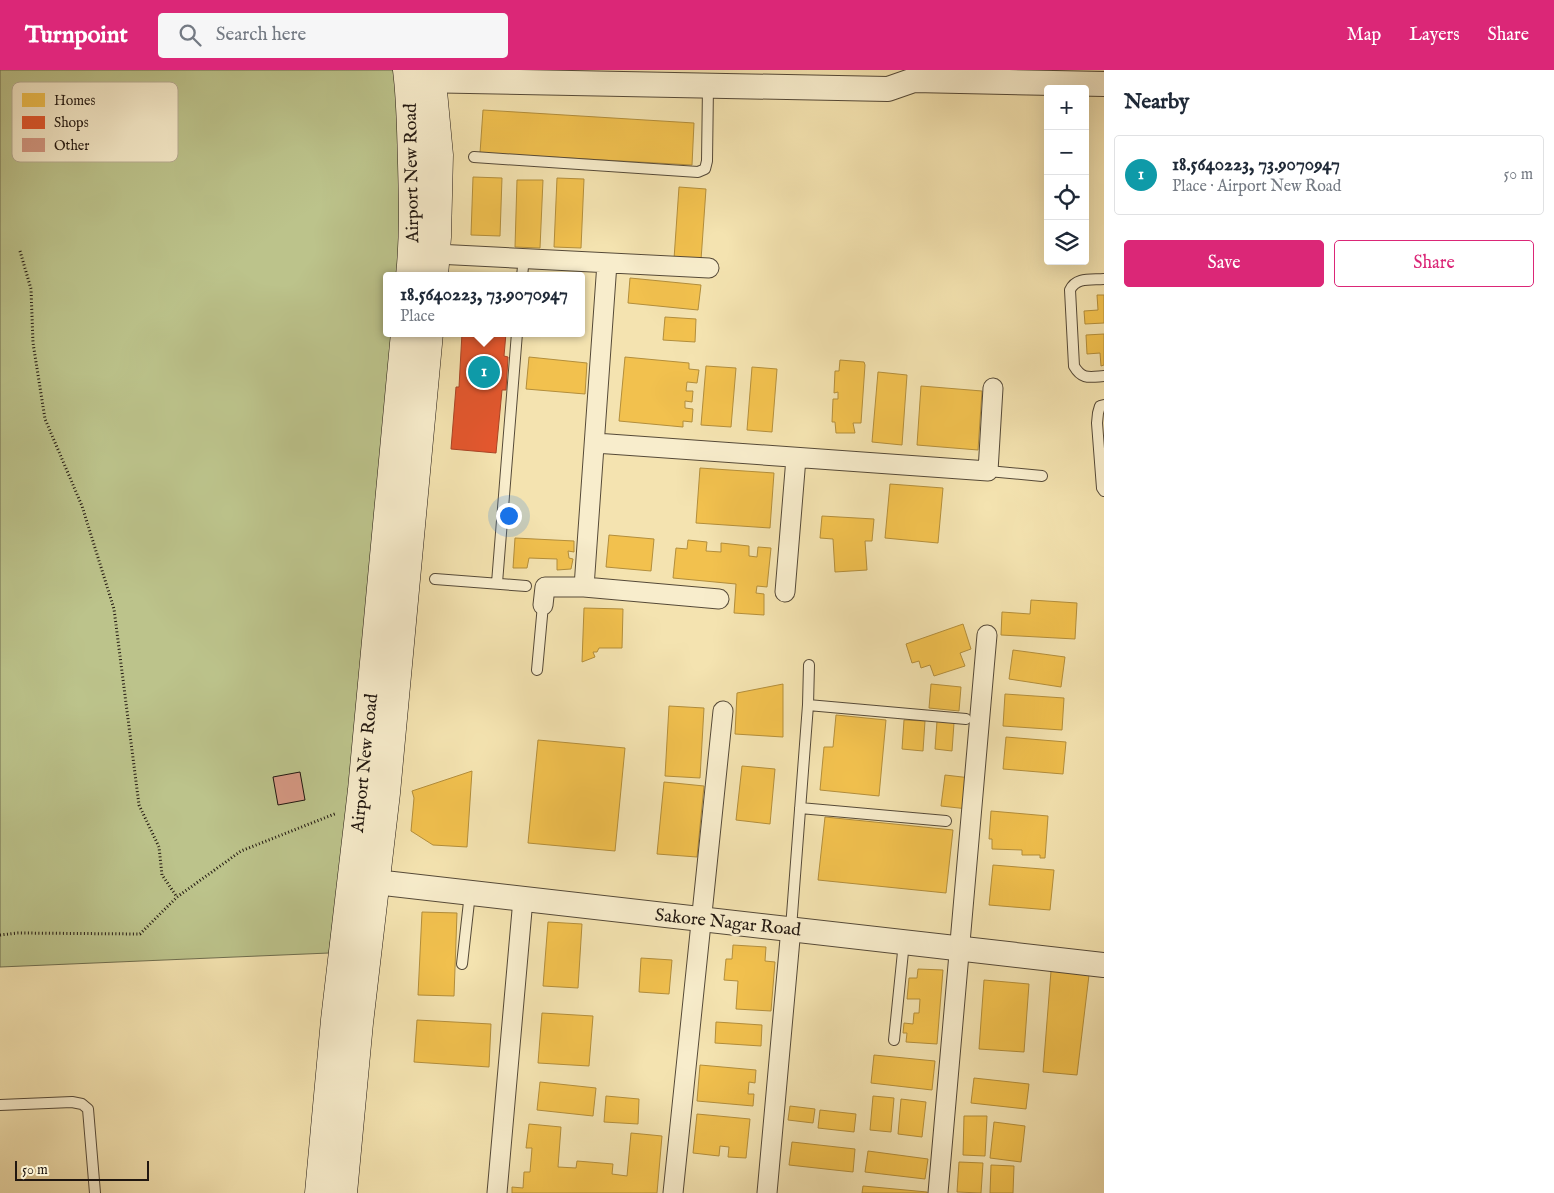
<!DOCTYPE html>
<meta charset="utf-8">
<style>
:root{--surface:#fff;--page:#f6f6f7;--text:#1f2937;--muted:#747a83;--line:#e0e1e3;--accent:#db2777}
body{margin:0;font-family:"IM FELL English",serif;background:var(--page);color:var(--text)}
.controls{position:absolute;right:15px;top:15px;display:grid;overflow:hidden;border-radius:5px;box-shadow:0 5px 20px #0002}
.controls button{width:45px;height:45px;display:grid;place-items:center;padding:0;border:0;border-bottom:1px solid var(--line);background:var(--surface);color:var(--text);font:25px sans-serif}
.scale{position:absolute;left:15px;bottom:12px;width:134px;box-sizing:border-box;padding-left:5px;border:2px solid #211710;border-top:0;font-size:14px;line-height:18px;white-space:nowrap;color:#211710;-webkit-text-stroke:4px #f8edcc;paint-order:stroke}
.you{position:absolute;left:508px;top:445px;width:18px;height:18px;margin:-12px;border:4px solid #fff;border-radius:50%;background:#1a73e8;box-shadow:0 0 0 8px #1a73e833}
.badge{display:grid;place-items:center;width:32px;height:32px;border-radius:50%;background:var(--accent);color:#fff;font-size:16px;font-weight:700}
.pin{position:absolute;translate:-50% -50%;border:2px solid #fff;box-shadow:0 1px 5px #0006}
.popup{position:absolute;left:383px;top:202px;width:202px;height:65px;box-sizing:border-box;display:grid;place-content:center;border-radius:5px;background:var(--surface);filter:drop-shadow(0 1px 4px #0005);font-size:16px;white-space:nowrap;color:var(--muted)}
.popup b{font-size:19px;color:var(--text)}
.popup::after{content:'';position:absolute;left:50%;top:100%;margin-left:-10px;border:10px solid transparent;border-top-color:var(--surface)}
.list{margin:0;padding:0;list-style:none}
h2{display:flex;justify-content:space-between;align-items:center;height:65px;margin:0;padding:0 20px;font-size:21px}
h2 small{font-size:16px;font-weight:400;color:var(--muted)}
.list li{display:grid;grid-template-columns:32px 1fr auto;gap:15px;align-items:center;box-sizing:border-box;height:80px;margin:0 10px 10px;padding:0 10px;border:1px solid var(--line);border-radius:5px}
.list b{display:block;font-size:19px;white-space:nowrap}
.list p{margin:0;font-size:16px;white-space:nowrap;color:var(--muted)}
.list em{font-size:16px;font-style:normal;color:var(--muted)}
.actions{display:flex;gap:10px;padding:15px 20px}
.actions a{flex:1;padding:11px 0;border:1px solid var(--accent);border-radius:5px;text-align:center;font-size:18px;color:var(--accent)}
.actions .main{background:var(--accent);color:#fff}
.icon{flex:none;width:28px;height:28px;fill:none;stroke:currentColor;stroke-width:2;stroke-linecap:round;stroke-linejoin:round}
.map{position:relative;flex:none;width:1104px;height:1123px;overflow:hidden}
header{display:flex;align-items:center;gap:30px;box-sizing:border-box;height:70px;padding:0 25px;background:var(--accent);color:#fff}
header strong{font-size:24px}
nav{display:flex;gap:28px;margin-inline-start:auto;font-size:18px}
.search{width:350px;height:45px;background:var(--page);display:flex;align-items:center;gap:12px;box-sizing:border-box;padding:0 18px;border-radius:5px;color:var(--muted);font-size:19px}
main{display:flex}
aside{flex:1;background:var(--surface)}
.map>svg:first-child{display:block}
.green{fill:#bcc38b;stroke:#6e6d4e}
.homes{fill:#f2c14e;stroke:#b38e3b}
.shops{fill:#e4572e;stroke:#aa4425}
.building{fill:#d59883;stroke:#211710}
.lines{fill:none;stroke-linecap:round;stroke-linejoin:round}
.service-casing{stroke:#564a38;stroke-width:12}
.minor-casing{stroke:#564a38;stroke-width:21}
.tertiary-casing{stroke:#564a38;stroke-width:26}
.secondary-casing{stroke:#211710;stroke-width:29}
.path{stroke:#211710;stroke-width:3;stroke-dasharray:1 2.5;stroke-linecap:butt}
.service{stroke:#f8edcc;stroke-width:10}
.minor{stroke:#f8edcc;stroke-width:19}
.tertiary{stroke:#f8edcc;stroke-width:24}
.secondary{stroke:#f8edcc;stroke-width:28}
.labels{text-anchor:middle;stroke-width:5;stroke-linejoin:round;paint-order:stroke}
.street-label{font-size:18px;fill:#211710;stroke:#f8edcc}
.key{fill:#f8edcc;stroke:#b8ad94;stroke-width:1}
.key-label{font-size:14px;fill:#211710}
</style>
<header>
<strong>Turnpoint</strong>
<div class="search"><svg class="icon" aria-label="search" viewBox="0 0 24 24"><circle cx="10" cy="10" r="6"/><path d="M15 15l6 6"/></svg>Search here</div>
<nav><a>Map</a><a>Layers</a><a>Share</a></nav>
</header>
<main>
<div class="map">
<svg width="1104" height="1123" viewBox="0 0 1104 1123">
<rect width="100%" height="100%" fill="#f4e3b0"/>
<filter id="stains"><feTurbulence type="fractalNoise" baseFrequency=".004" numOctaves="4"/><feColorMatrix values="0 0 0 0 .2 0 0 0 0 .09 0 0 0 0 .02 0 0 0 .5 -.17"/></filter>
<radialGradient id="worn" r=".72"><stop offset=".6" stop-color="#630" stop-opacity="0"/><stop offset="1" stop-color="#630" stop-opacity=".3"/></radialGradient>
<!-- green -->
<path class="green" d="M0,0h398l6,34 -4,172h-14v57h8l-45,463 -20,157 -329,14z"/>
<!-- homes -->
<path class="homes" d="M483,40l211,13 -2,42 -212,-12z
M473,107l29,1 -2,58 -29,-1z
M557,108l27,1 -3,69 -27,-1z
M517,110h26l-3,68 -25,-1z
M679,117l27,2 -5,71 -27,-1z
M630,208l71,7 -3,25 -70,-7z
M1097,225h7v28l-19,1 -1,-13 14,-1z
M665,247l31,2 -1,23 -32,-2z
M1104,264v31l-3,1 -1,-13 -13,1 -1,-19z
M529,287l58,6 -2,31 -59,-5z
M625,287l64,6v6l10,1 -2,13 -10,-1 -1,9h7l-1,11 -7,-1v7l8,1 -1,13 -9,-1v6l-64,-6z
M840,290l24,2 1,3 -4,58h-8l2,10h-19l-1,-11h-3l1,-23h5v-7l-4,1 1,-22h4z
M706,296l30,2 -5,59 -30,-2z
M752,297l25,2 -5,63 -25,-2z
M878,302l29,3 -5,70 -30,-3z
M921,316l61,5 -4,59 -61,-5z
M700,398l74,5 -4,55 -74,-5z
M890,414l53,4 -5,55 -53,-5z
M822,446l52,3 -2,22h-7l2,29 -32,2 -2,-33 -13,-1z
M609,465l45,4 -3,32 -45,-4z
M515,468l59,3v11l-6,-1 1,7 4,1 -2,10 -14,1v-11l-28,-1 -2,10h-14z
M688,470l19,2 -1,9 15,1v-9l28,3v10l8,1 1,-10 13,1 -4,39 -10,-1 -1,7 8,1v21l-30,-2 2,-29 -63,-6 3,-30 11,1z
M1031,530l46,3 -2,36 -74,-4 1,-23 28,2z
M584,538l39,1 -1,39h-23l-2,4h-4l2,5 -13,5z
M963,554l8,25 -11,4 5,13 -31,10 -4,-11 -9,3 -2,-7 -7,2 -6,-19z
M1013,580l52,7 -4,30 -52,-8z
M783,614v53l-48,-3 2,-41z
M931,614l30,3 -2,24 -30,-3z
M1005,624l59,4 -2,32 -59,-4z
M669,636l35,2 -4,70 -35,-2z
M836,645l50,5 -7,76 -59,-6 4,-43h9z
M904,650l21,1 -2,30 -21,-2z
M937,651l17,2 -2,28 -17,-2z
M1006,667l60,5 -3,32 -60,-5z
M538,670l87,8 -10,103 -87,-8z
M742,696l33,3 -5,55 -34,-4z
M472,701l-5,76 -34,-2 -22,-14 3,-33 -2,-7z
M945,705l26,3 -3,31 -27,-3z
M664,712l40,4 -7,71 -40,-3z
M991,741l57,5 -3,42h-5v-3h-18v-5l-30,-1v-10h-3z
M825,747l128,13 -7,63 -128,-13z
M993,795l61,5 -4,40 -61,-5z
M422,842l35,1 -3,83 -36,-1z
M548,852l34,2 -4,64 -35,-2z
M733,875l33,2 -1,14 10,1 -4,49 -35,-2 2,-28 -14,-1 2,-21h6z
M641,888l31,2 -3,34 -30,-2z
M918,899l25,1 -6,74 -31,-2 1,-9h-4l1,-10 9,1 1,-11h5l1,-14h-13l2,-21h8z
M1051,901l38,4 -12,100 -34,-3z
M984,910l45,4 -5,68 -45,-3z
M542,943l51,3 -4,50 -51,-3z
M417,950l74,4 -2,43 -75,-5z
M716,952l46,3 -1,21 -46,-3z
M874,985l61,6 -3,29 -61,-7z
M700,995l56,5 -1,13 -6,-1 -1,12h6l-1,12 -56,-5z
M974,1008l55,6 -3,25 -55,-6z
M540,1012l56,6 -3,28 -56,-6z
M606,1026l33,3 -1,25 -34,-2z
M873,1026l21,2 -3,34 -21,-2z
M901,1029l25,3 -4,35 -24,-3z
M790,1036l25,3 -2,14 -25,-3z
M820,1040l36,4 -2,18 -36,-4z
M697,1044l53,5 -4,39 -18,-1 1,-10 -9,-1 -1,10 -26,-3z
M964,1046h23l-2,40 -22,-1z
M994,1052l31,4 -4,36 -31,-4z
M529,1054l32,3 -3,40 18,1 1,-7 36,3 -1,10 15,2 4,-43 31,3 -5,57h-145v-6l11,1 1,-16h6l2,-24h-6z
M792,1072l63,7 -2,23 -64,-7z
M868,1081l60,8 -3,20 -60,-7z
M959,1092l24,1 -2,30 -24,-1z
M991,1095l23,1 -1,27h-23z
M863,1116l64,6v1h-65z"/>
<!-- shops -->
<path class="shops" d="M462,263h44l-2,23 4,1 -2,33h-4l-6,63 -45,-4 5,-62h3z"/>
<!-- building -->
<path class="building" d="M300,702l5,28 -27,5 -5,-28z"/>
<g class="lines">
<defs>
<path id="service" d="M474,87l224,15 7,-3 2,-8 1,-75
M522,206l2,-18
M1104,209c-13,1 -28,-2 -34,11l4,76c8,14 16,11 30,10
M1104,335l-4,1 -2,7 -1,10 5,65 2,3
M988,401l54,5
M435,509l91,7
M497,513l20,-250
M537,600l6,-65
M808,635l158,14
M800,738l146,13
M791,858l17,-223 1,-40
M462,894l8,-71
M894,970l10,-98
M0,1035l72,-3 10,2 6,5 7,84"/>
<path id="minor" d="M436,184l273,14
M595,373l393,28 5,-83
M584,517l23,-324
M785,522l11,-134
M543,535l2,-18h39l135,12
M497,1123l26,-294
M673,1123l50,-482
M767,1123l24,-265
M938,1123l49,-558"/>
<path id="tertiary" d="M415,10l473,9 26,-9 190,4
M358,810l746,85"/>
<path id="secondary" d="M407,0c4,31 4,62 5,93 1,38 2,75 -2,113
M431,0l8,85 -2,82 -3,39
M319,1123l16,-173 27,-230 43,-457
M343,1123l16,-170 27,-230 43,-460"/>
</defs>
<!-- service casing -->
<use href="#service" class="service-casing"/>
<!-- minor casing -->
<use href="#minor" class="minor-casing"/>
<!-- tertiary casing -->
<use href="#tertiary" class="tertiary-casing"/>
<!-- secondary casing -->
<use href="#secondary" class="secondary-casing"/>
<!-- path -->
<path class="path" d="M20,181l11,38 2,54 12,76 37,87 32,103 25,196 20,42 3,28 15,22
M0,865l18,-2 122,1 37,-37 64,-46 96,-38"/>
<!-- service -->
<use href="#service" class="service"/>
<!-- minor -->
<use href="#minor" class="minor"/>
<!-- tertiary -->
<use href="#tertiary" class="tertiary"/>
<!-- secondary -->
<use href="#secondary" class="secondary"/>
</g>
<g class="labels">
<!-- street labels -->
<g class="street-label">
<text transform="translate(411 103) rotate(-91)" y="6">Airport New Road</text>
<text transform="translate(364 693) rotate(-84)" y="6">Airport New Road</text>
<text transform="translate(728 852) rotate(6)" y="6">Sakore Nagar Road</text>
</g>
</g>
<!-- legend -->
<rect x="12" y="12" width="166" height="80" rx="8" class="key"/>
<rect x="22" y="23" width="23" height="14" fill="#f2c14e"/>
<rect x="22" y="46" width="23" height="13" fill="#e4572e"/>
<rect x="22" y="68" width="23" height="14" fill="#d59883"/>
<g class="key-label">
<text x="54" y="35">Homes</text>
<text x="54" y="57">Shops</text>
<text x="54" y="80">Other</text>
</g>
<rect width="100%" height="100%" filter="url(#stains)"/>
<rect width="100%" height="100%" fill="url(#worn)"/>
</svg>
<div class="controls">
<button>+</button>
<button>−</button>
<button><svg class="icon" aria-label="locate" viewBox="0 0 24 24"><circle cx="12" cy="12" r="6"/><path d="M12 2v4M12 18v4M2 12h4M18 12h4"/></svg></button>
<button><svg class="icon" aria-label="layers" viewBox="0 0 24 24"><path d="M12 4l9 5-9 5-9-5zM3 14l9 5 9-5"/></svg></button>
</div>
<div class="scale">50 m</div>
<div class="you"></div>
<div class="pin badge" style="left:484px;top:302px;background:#0f9aa8">1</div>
<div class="popup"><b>18.5640223, 73.9070947</b>Place</div>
</div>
<aside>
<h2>Nearby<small></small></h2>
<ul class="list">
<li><span class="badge" style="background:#0f9aa8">1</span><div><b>18.5640223, 73.9070947</b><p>Place · Airport New Road</p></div><em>50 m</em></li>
</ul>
<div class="actions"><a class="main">Save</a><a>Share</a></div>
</aside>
</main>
